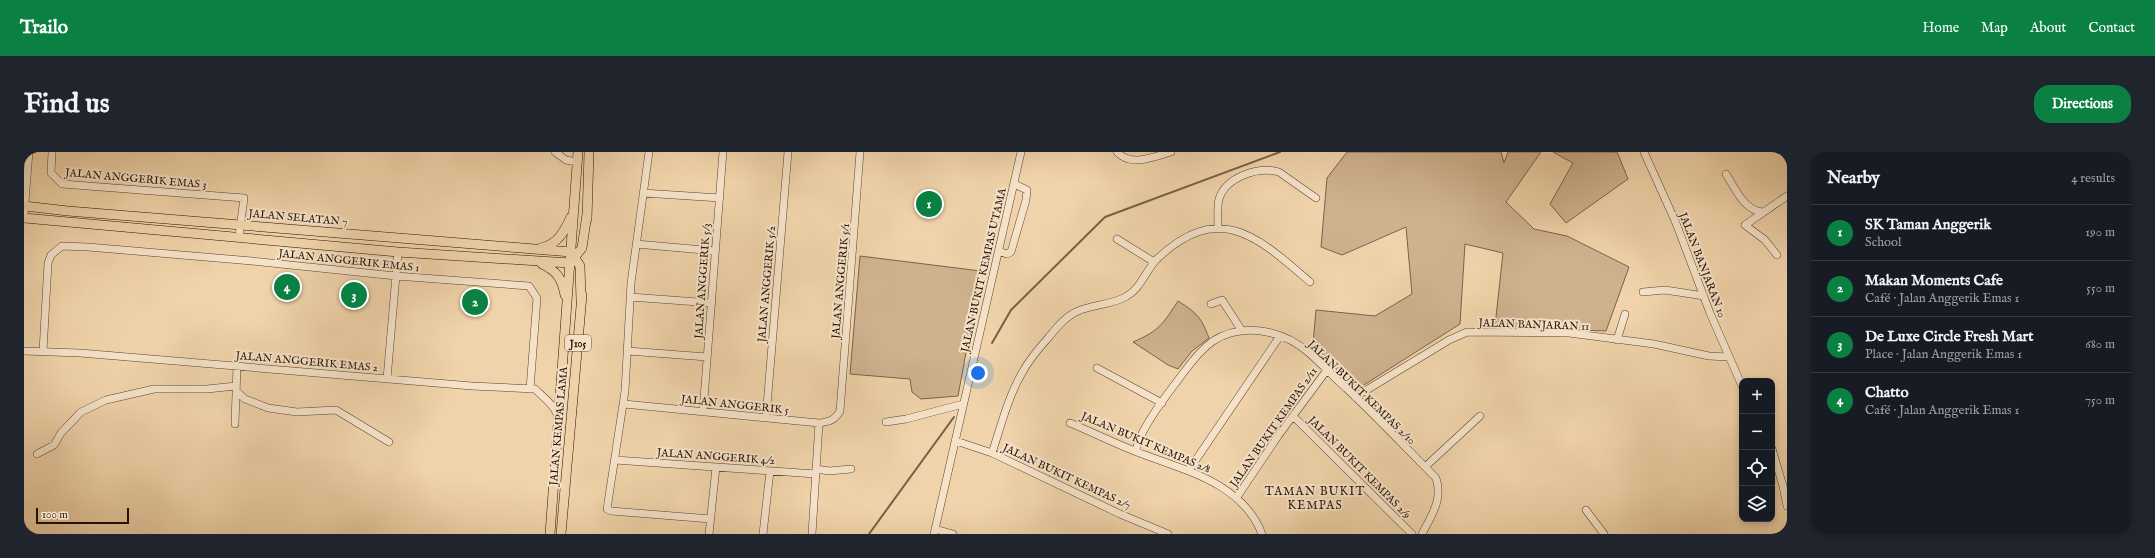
<!DOCTYPE html>
<meta charset="utf-8">
<style>
:root{--surface:#171b24;--page:#20242c;--text:#f1f3f6;--muted:#9ea1a6;--line:#363941;--accent:#0b8043}
body{margin:0;font-family:"IM FELL English",serif;background:var(--page);color:var(--text)}
.controls{position:absolute;right:12px;bottom:12px;display:grid;overflow:hidden;border-radius:8px;box-shadow:0 2px 6px #0003}
.controls button{width:36px;height:36px;display:grid;place-items:center;padding:0;border:0;border-bottom:1px solid var(--line);background:var(--surface);color:var(--text);font:20px sans-serif}
.scale{position:absolute;left:12px;bottom:10px;width:93px;box-sizing:border-box;padding-left:4px;border:2px solid #271305;border-top:0;font-size:11px;line-height:14px;white-space:nowrap;color:#271305;-webkit-text-stroke:3px #f5e2c8;paint-order:stroke}
.you{position:absolute;left:954px;top:221px;width:14px;height:14px;margin:-10px;border:3px solid #fff;border-radius:50%;background:#1a73e8;box-shadow:0 0 0 6px #1a73e833}
.badge{display:grid;place-items:center;width:26px;height:26px;border-radius:50%;background:var(--accent);color:#fff;font-size:13px;font-weight:700}
.pin{position:absolute;translate:-50% -50%;border:2px solid #fff;box-shadow:0 1px 4px #0006}
.list{margin:0;padding:0;list-style:none}
h2{display:flex;justify-content:space-between;align-items:center;height:52px;margin:0;padding:0 16px;font-size:17px}
h2 small{font-size:13px;font-weight:400;color:var(--muted)}
.list li{display:grid;grid-template-columns:26px 1fr auto;gap:12px;align-items:center;box-sizing:border-box;height:56px;padding:0 16px;border-top:1px solid var(--line)}
.list b{display:block;font-size:15px;white-space:nowrap}
.list p{margin:0;font-size:13px;white-space:nowrap;color:var(--muted)}
.list em{font-size:13px;font-style:normal;color:var(--muted)}
.icon{flex:none;width:22px;height:22px;fill:none;stroke:currentColor;stroke-width:2;stroke-linecap:round;stroke-linejoin:round}
.map{position:relative;flex:none;width:1763px;height:382px;overflow:hidden;border-radius:16px}
header{display:flex;align-items:center;gap:24px;box-sizing:border-box;height:56px;padding:0 20px;background:var(--accent);color:#fff}
header strong{font-size:19px}
nav{display:flex;gap:22px;margin-inline-start:auto;font-size:14px}
.intro{display:flex;align-items:center;justify-content:space-between;box-sizing:border-box;height:96px;padding:0 24px}
h1{margin:0;font-size:28px}
.button{padding:10px 18px;border-radius:16px;background:var(--accent);color:#fff;font-size:14px;font-weight:700}
main{display:flex;gap:24px;padding:0 24px}
aside{flex:1;background:var(--surface);border-radius:16px;box-shadow:0 2px 6px #0003}
.map>svg:first-child{display:block}
.green{fill:#ceb28e;stroke:#7a624a}
.lines{fill:none;stroke-linecap:round;stroke-linejoin:round}
.stream{stroke:#775f46;stroke-width:2}
.minor-casing{stroke:#59432e;stroke-width:8}
.major-casing{stroke:#271305;stroke-width:10}
.minor{stroke:#f5e2c8;stroke-width:7}
.major{stroke:#f0d3aa;stroke-width:9}
.labels{text-anchor:middle;stroke-width:4;stroke-linejoin:round;paint-order:stroke}
.shield{fill:#f5e2c8;stroke:#655140;stroke-width:1}
.shield-label{font-size:10px;font-weight:bold;fill:#271305}
.street-label{font-size:11px;fill:#271305;stroke:#f5e2c8}
.neighbourhood-label{font-size:12px;letter-spacing:1px;fill:#271305;stroke:#f5e2c8}
</style>
<header>
<strong>Trailo</strong>
<nav><a>Home</a><a>Map</a><a>About</a><a>Contact</a></nav>
</header>
<div class="intro"><h1>Find us</h1><a class="button">Directions</a></div>
<main>
<div class="map">
<svg width="1763" height="382" viewBox="0 0 1763 382">
<rect width="100%" height="100%" fill="#f0d3aa"/>
<filter id="stains"><feTurbulence type="fractalNoise" baseFrequency=".005" numOctaves="4"/><feColorMatrix values="0 0 0 0 .2 0 0 0 0 .09 0 0 0 0 .02 0 0 0 .5 -.17"/></filter>
<radialGradient id="worn" r=".72"><stop offset=".6" stop-color="#630" stop-opacity="0"/><stop offset="1" stop-color="#630" stop-opacity=".3"/></radialGradient>
<!-- green -->
<path class="green" d="M1323,0h154l3,11 4,-11h33l-35,50 28,27 33,7 62,31 -23,64 -111,-5 8,-73 -38,-9 -5,80 -104,66 -43,-46 3,-34 59,6 37,-22 -6,-67 -64,28 -21,-8 6,-69z
M1529,0h64l11,27 -62,44 -16,-19 23,-41z
M836,104l121,15 -23,125 -37,3 -9,-7 -2,-13 -60,-5z
M1154,149c19,12 23,16 31,37l-17,13 -14,18 -10,-4 -35,-23c26,-11 30,-18 45,-41z"/>
<g class="lines">
<!-- stream -->
<path class="stream" d="M968,191l19,-33 94,-93 175,-65
M845,382l85,-117"/>
<defs>
<path id="minor" d="M28,0l-1,21 11,11 182,14 -5,38
M531,0l11,8 11,2
M625,0l-18,131 -6,108 -18,118 4,2 100,8
M1093,0c14,15 36,5 54,0
M1620,0l32,71 34,90 32,73
M1702,22c9,14 18,37 37,38
M619,41l77,5
M0,62l5,-62
M1194,75c0,-9 -1,-19 1,-28 7,-22 39,-33 60,-27l37,26
M1093,87l37,23
M612,92l79,7
M974,99l9,3 4,-2 15,-52 1,-10 -13,-6
M1753,103l-12,-15 -20,-15 42,-29
M1619,140l22,-2 39,6
M606,145l82,6
M1187,152l11,-4 20,31
M1593,188l8,-26
M0,199l56,2 392,33 63,3c8,8 22,18 23,30
M19,199l5,-88 3,-8 11,-9 26,1 164,14 144,15 133,10 8,12 -7,91
M604,199l79,6
M1073,216l65,35
M363,227l11,-127
M213,240l8,7 23,9 29,4 39,-2 53,32
M1331,245l94,-57 18,-8 102,1 85,11 55,12 19,1
M600,252l195,19c10,-1 16,-3 21,-12l20,-259
M679,260l20,-260
M1269,264l119,118
M742,266l22,-266
M862,270l20,-3 57,-15
M1046,271c22,9 44,20 67,29 46,18 105,30 125,82
M211,272l2,-58
M932,289l36,12 128,61 48,20
M1748,297l11,37 4,20
M1112,299c3,-22 34,-60 48,-79 8,-11 18,-23 29,-31 30,-19 70,-11 96,12 13,11 24,24 37,35 31,29 60,60 90,90 7,21 -4,37 -14,56
M968,301c9,-27 16,-56 30,-80 7,-13 17,-25 27,-36 8,-10 17,-21 29,-26 16,-7 35,-6 49,-15 14,-8 19,-26 30,-37 62,-59 101,-22 153,23
M13,302l17,-9 7,-12 20,-21 25,-12 48,-11h53l29,-3
M591,308l201,14
M1401,315l55,-51
M792,317l13,2 22,-2
M1165,318l91,-134
M1213,345l41,-61 49,-66
M1562,358l18,24
M911,377l18,5
M685,382l7,-67
M739,382l7,-63
M788,382l7,-111
M910,382l87,-382"/>
<path id="major" d="M0,54l44,5 503,41 9,14 1,35
M0,66l374,34 172,11 12,-15 5,-34
M563,67l2,-67
M517,96c17,-4 23,-16 30,-31
M518,112c15,7 20,15 23,31
M526,382l28,-382
M537,382l21,-239"/>
</defs>
<!-- minor casing -->
<use href="#minor" class="minor-casing"/>
<!-- major casing -->
<use href="#major" class="major-casing"/>
<!-- minor -->
<use href="#minor" class="minor"/>
<!-- major -->
<use href="#major" class="major"/>
</g>
<g class="labels">
<!-- shield labels -->
<rect class="shield" x="541" y="183" width="26" height="16" rx="3"/>
<g class="shield-label">
<text x="554" y="195">J105</text>
</g>
<!-- street labels -->
<g class="street-label">
<text transform="translate(112 26) rotate(5)" y="4">JALAN ANGGERIK EMAS 3</text>
<text transform="translate(274 65) rotate(5)" y="4">JALAN SELATAN 7</text>
<text transform="translate(325 108) rotate(6)" y="4">JALAN ANGGERIK EMAS 1</text>
<text transform="translate(1679 113) rotate(69)" y="4">JALAN BANJARAN 10</text>
<text transform="translate(959 118) rotate(-77)" y="4">JALAN BUKIT KEMPAS UTAMA</text>
<text transform="translate(678 129) rotate(-86)" y="4">JALAN ANGGERIK 5/3</text>
<text transform="translate(816 129) rotate(-85)" y="4">JALAN ANGGERIK 5/1</text>
<text transform="translate(742 132) rotate(-85)" y="4">JALAN ANGGERIK 5/2</text>
<text transform="translate(1510 172) rotate(2)" y="4">JALAN BANJARAN 11</text>
<text transform="translate(283 209) rotate(5)" y="4">JALAN ANGGERIK EMAS 2</text>
<text transform="translate(1338 240) rotate(44)" y="4">JALAN BUKIT KEMPAS 2/10</text>
<text transform="translate(711 252) rotate(6)" y="4">JALAN ANGGERIK 5</text>
<text transform="translate(534 274) rotate(-85)" y="4">JALAN KEMPAS LAMA</text>
<text transform="translate(1249 275) rotate(-55)" y="4">JALAN BUKIT KEMPAS 2/11</text>
<text transform="translate(1122 290) rotate(23)" y="4">JALAN BUKIT KEMPAS 2/8</text>
<text transform="translate(692 304) rotate(4)" y="4">JALAN ANGGERIK 4/2</text>
<text transform="translate(1336 315) rotate(45)" y="4">JALAN BUKIT KEMPAS 2/9</text>
<text transform="translate(1043 324) rotate(25)" y="4">JALAN BUKIT KEMPAS 2/7</text>
</g>
<!-- neighbourhood labels -->
<g class="neighbourhood-label">
<text x="1291" y="343">TAMAN BUKIT<tspan x="1291" dy="14">KEMPAS</tspan></text>
</g>
</g>
<rect width="100%" height="100%" filter="url(#stains)"/>
<rect width="100%" height="100%" fill="url(#worn)"/>
</svg>
<div class="controls">
<button>+</button>
<button>−</button>
<button><svg class="icon" aria-label="locate" viewBox="0 0 24 24"><circle cx="12" cy="12" r="6"/><path d="M12 2v4M12 18v4M2 12h4M18 12h4"/></svg></button>
<button><svg class="icon" aria-label="layers" viewBox="0 0 24 24"><path d="M12 4l9 5-9 5-9-5zM3 14l9 5 9-5"/></svg></button>
</div>
<div class="scale">100 m</div>
<div class="you"></div>
<div class="pin badge" style="left:905px;top:52px">1</div>
<div class="pin badge" style="left:451px;top:150px">2</div>
<div class="pin badge" style="left:330px;top:143px">3</div>
<div class="pin badge" style="left:263px;top:135px">4</div>
</div>
<aside>
<h2>Nearby<small>4 results</small></h2>
<ul class="list">
<li><span class="badge">1</span><div><b>SK Taman Anggerik</b><p>School</p></div><em>190 m</em></li>
<li><span class="badge">2</span><div><b>Makan Moments Cafe</b><p>Café · Jalan Anggerik Emas 1</p></div><em>550 m</em></li>
<li><span class="badge">3</span><div><b>De Luxe Circle Fresh Mart</b><p>Place · Jalan Anggerik Emas 1</p></div><em>680 m</em></li>
<li><span class="badge">4</span><div><b>Chatto</b><p>Café · Jalan Anggerik Emas 1</p></div><em>750 m</em></li>
</ul>
</aside>
</main>
